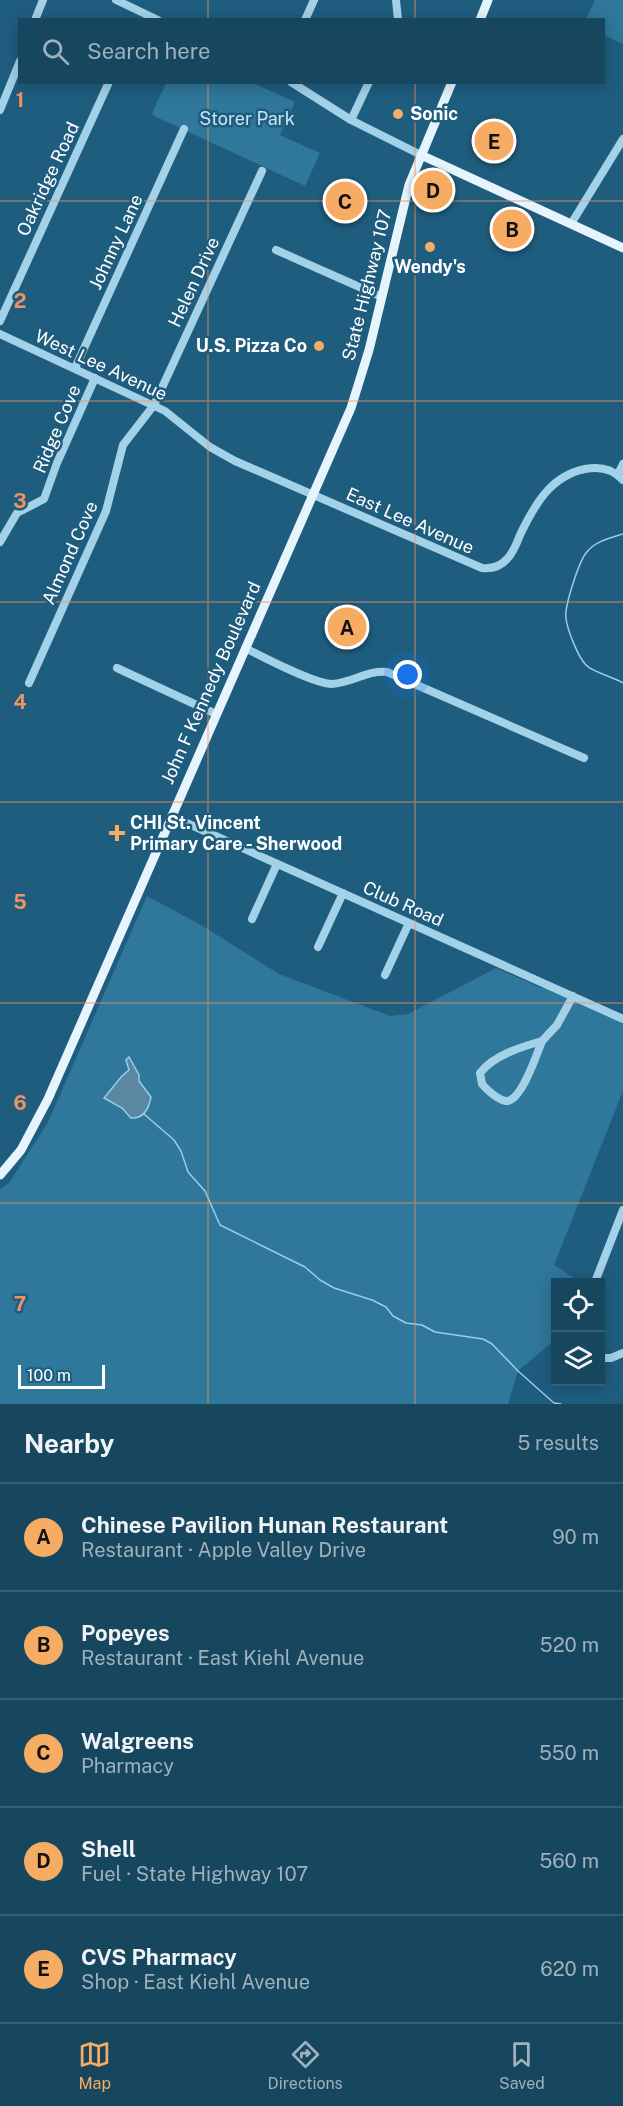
<!DOCTYPE html>
<meta charset="utf-8">
<style>
:root{--surface:#17465f;--page:#245068;--text:#f1f3f6;--muted:#9eb1bd;--line:#365e74;--accent:#f6ac63}
body{margin:0;font-family:"Public Sans",sans-serif;background:var(--page);color:var(--text)}
.controls{position:absolute;right:18px;bottom:18px;display:grid;overflow:hidden;border-radius:0px;box-shadow:0 3px 15px #0003}
.controls button{width:54px;height:54px;display:grid;place-items:center;padding:0;border:0;border-bottom:2px solid var(--line);background:var(--surface);color:var(--text);font:30px sans-serif}
.scale{position:absolute;left:18px;bottom:15px;width:87px;box-sizing:border-box;padding-left:6px;border:3px solid #fff;border-top:0;font-size:16px;line-height:21px;white-space:nowrap;color:#fff;-webkit-text-stroke:4px #1f5d7f;paint-order:stroke}
.you{position:absolute;left:408px;top:675px;width:21px;height:21px;margin:-15px;border:4px solid #fff;border-radius:50%;background:#1a73e8;box-shadow:0 0 0 9px #1a73e833}
.badge{display:grid;place-items:center;width:39px;height:39px;border-radius:50%;background:var(--accent);color:#111;font-size:20px;font-weight:700}
.pin{position:absolute;translate:-50% -50%;border:3px solid #fff;box-shadow:0 2px 6px #0006}
.list{margin:0;padding:0;list-style:none}
h2{display:flex;justify-content:space-between;align-items:center;height:78px;margin:0;padding:0 24px;font-size:26px}
h2 small{font-size:20px;font-weight:400;color:var(--muted)}
.list li{display:grid;grid-template-columns:39px 1fr auto;gap:18px;align-items:center;box-sizing:border-box;height:108px;padding:0 24px;border-top:2px solid var(--line)}
.list b{display:block;font-size:22px;white-space:nowrap}
.list p{margin:0;font-size:20px;white-space:nowrap;color:var(--muted)}
.list em{font-size:20px;font-style:normal;color:var(--muted)}
.icon{flex:none;width:33px;height:33px;fill:none;stroke:currentColor;stroke-width:2;stroke-linecap:round;stroke-linejoin:round}
.map{position:relative;flex:none;width:623px;height:1404px;overflow:hidden}
.search{position:absolute;background:var(--surface);box-shadow:0 3px 15px #0003;left:18px;right:18px;top:18px;height:66px;display:flex;align-items:center;gap:15px;box-sizing:border-box;padding:0 21px;border-radius:0px;color:var(--muted);font-size:22px}
.sheet{height:618px;background:var(--surface)}
nav{display:flex;justify-content:space-around;align-items:center;box-sizing:border-box;height:84px;border-top:2px solid var(--line);background:var(--surface);font-size:16px;color:var(--muted)}
nav a{display:grid;justify-items:center;gap:3px}
nav .on{color:var(--accent)}
.map>svg:first-child{display:block}
.green{fill:#2f779b}
.water{fill:#5a88a0;stroke:#97cee9;stroke-width:1.5}
.lines{fill:none;stroke-linecap:round;stroke-linejoin:round}
.stream{stroke:#97cee9;stroke-width:1.5}
.minor{stroke:#a3d1e8;stroke-width:8}
.major{stroke:#e5f4fd;stroke-width:9}
.grid{fill:none;stroke:#f09361;stroke-width:1.5;stroke-opacity:0.55}
.poi-dot{fill:#f6ac63;stroke:#1f5d7f;stroke-width:2}
.labels{text-anchor:middle;stroke-width:5;stroke-linejoin:round;paint-order:stroke}
.poi-label{font-size:18px;font-weight:bold;fill:#fff;stroke:#1f5d7f;text-anchor:start}
.park-label{font-size:18px;fill:#c7e6f6;stroke:#1f5d7f}
.street-label{font-size:18px;fill:#fff;stroke:#1f5d7f}
.grid-label{font-size:20px;text-anchor:middle;font-weight:bold;fill:#f09361;stroke:#1f5d7f;stroke-width:5;stroke-linejoin:round;paint-order:stroke}
</style>
<div class="map">
<svg width="623" height="1404" viewBox="0 0 623 1404">
<rect width="100%" height="100%" fill="#1f5d7f"/>
<!-- green -->
<path class="green" d="M595,0h28v44l-19,-9v-15l-18,-1z
M166,83h87l42,19 -15,33 40,18 -15,33 -151,-70 -2,-3z
M147,896l54,29 78,49 111,42 18,-2 88,-46 43,19 34,9 43,19 3,7 4,2v67l-69,174 26,17h-24l-1,58 -37,31 -10,33h-508v-215l9,-6 39,-61z"/>
<!-- water -->
<path class="water" d="M129,1057l10,18v6l12,16c-2,11 -7,22 -20,21l-9,-10 -18,-10 18,-22 7,-6 -3,-10z"/>
<g class="lines">
<!-- stream -->
<path class="stream" d="M623,534c-13,4 -28,7 -37,19 -7,9 -22,54 -20,65 1,11 12,39 20,47 6,7 28,12 37,18
M144,1114l30,26 7,11 7,21 17,19 15,34 85,42 15,13 14,8 38,12 14,7 7,9 13,7 16,2 13,7 48,7 9,5 26,27 36,32 7,1"/>
<!-- minor -->
<path class="minor" d="M116,0l42,20
M396,0l2,20
M35,20l8,-20
M305,20l9,-20
M291,82l60,38 70,35
M0,110l20,-49
M351,120l18,-38
M571,224l52,-85
M276,250l106,47
M0,321l109,-239
M0,334l165,77 45,36 25,14 247,107c10,1 18,-1 25,-9 6,-6 10,-16 13,-24 14,-29 30,-59 65,-66 15,-3 28,0 38,11
M75,368l109,-239
M618,474l5,-10
M0,542l17,-29 27,-14 13,-36 38,-85
M245,648c18,9 69,36 87,36 20,-1 35,-14 55,-12l197,86
M117,668l99,46
M29,683l77,-172 17,-66 31,-40 108,-234
M171,816l452,203
M252,919l25,-55
M318,947l25,-54
M385,975l24,-52
M542,1041c-5,13 -21,61 -36,60 -8,-1 -19,-11 -24,-17l-2,-11c14,-18 41,-26 62,-32z
M542,1041l15,-16 16,-29
M595,1282l28,-72
M600,1358h11l12,-5"/>
<!-- major -->
<path class="major" d="M480,20l8,-20
M421,155l202,93
M0,1175l21,-25 27,-51 303,-691 18,-58 40,-165 43,-103"/>
</g>
<!-- grid -->
<path class="grid" d="M208,0v20M415,0v20M208,82v1322M415,82v1322M0,201h623M0,401h623M0,602h623M0,802h623M0,1003h623M0,1203h623"/>
<!-- markers -->
<g class="poi-dot">
<circle cx="398" cy="114" r="6"/>
<circle cx="430" cy="247" r="6"/>
<circle cx="319" cy="346" r="6"/>
<path d="M114 824h6v6h6v6h-6v6h-6v-6h-6v-6h6z"/>
</g>
<g class="labels">
<!-- poi labels -->
<g class="poi-label">
<text x="410" y="120">Sonic</text>
<text x="430" y="273" text-anchor="middle">Wendy's</text>
<text x="307" y="352" text-anchor="end">U.S. Pizza Co</text>
<text x="130" y="829">CHI St. Vincent<tspan x="130" dy="21">Primary Care - Sherwood</tspan></text>
</g>
<!-- park labels -->
<g class="park-label">
<text x="247" y="125">Storer Park</text>
</g>
<!-- street labels -->
<g class="street-label">
<text transform="translate(48 179) rotate(-65)" y="6">Oakridge Road</text>
<text transform="translate(116 242) rotate(-65)" y="6">Johnny Lane</text>
<text transform="translate(194 282) rotate(-65)" y="6">Helen Drive</text>
<text transform="translate(367 285) rotate(-76)" y="6">State Highway 107</text>
<text transform="translate(101 365) rotate(25)" y="6">West Lee Avenue</text>
<text transform="translate(57 429) rotate(-67)" y="6">Ridge Cove</text>
<text transform="translate(410 521) rotate(24)" y="6">East Lee Avenue</text>
<text transform="translate(70 553) rotate(-66)" y="6">Almond Cove</text>
<text transform="translate(211 683) rotate(-66)" y="6">John F Kennedy Boulevard</text>
<text transform="translate(403 904) rotate(24)" y="6">Club Road</text>
</g>
</g>
<g class="grid-label">
<text x="20" y="107">1</text>
<text x="20" y="308">2</text>
<text x="20" y="508">3</text>
<text x="20" y="709">4</text>
<text x="20" y="909">5</text>
<text x="20" y="1110">6</text>
<text x="20" y="1311">7</text>
</g>
</svg>
<div class="controls">
<button><svg class="icon" aria-label="locate" viewBox="0 0 24 24"><circle cx="12" cy="12" r="6"/><path d="M12 2v4M12 18v4M2 12h4M18 12h4"/></svg></button>
<button><svg class="icon" aria-label="layers" viewBox="0 0 24 24"><path d="M12 4l9 5-9 5-9-5zM3 14l9 5 9-5"/></svg></button>
</div>
<div class="scale">100 m</div>
<div class="you"></div>
<div class="pin badge" style="left:347px;top:627px">A</div>
<div class="pin badge" style="left:512px;top:229px">B</div>
<div class="pin badge" style="left:345px;top:201px">C</div>
<div class="pin badge" style="left:433px;top:190px">D</div>
<div class="pin badge" style="left:494px;top:141px">E</div>
<div class="search"><svg class="icon" aria-label="search" viewBox="0 0 24 24"><circle cx="10" cy="10" r="6"/><path d="M15 15l6 6"/></svg>Search here</div>
</div>
<section class="sheet">
<h2>Nearby<small>5 results</small></h2>
<ul class="list">
<li><span class="badge">A</span><div><b>Chinese Pavilion Hunan Restaurant</b><p>Restaurant · Apple Valley Drive</p></div><em>90 m</em></li>
<li><span class="badge">B</span><div><b>Popeyes</b><p>Restaurant · East Kiehl Avenue</p></div><em>520 m</em></li>
<li><span class="badge">C</span><div><b>Walgreens</b><p>Pharmacy</p></div><em>550 m</em></li>
<li><span class="badge">D</span><div><b>Shell</b><p>Fuel · State Highway 107</p></div><em>560 m</em></li>
<li><span class="badge">E</span><div><b>CVS Pharmacy</b><p>Shop · East Kiehl Avenue</p></div><em>620 m</em></li>
</ul>
</section>
<nav>
<a class="on"><svg class="icon" aria-label="map" viewBox="0 0 24 24"><path d="M3 6l6-2 6 2 6-2v14l-6 2-6-2-6 2zM9 4v14M15 6v14"/></svg>Map</a>
<a><svg class="icon" aria-label="directions" viewBox="0 0 24 24"><path d="M12 3l9 9-9 9-9-9zM9 14v-3h6M13 9l2 2-2 2"/></svg>Directions</a>
<a><svg class="icon" aria-label="saved" viewBox="0 0 24 24"><path d="M7 4h10v16l-5-4-5 4z"/></svg>Saved</a>
</nav>
